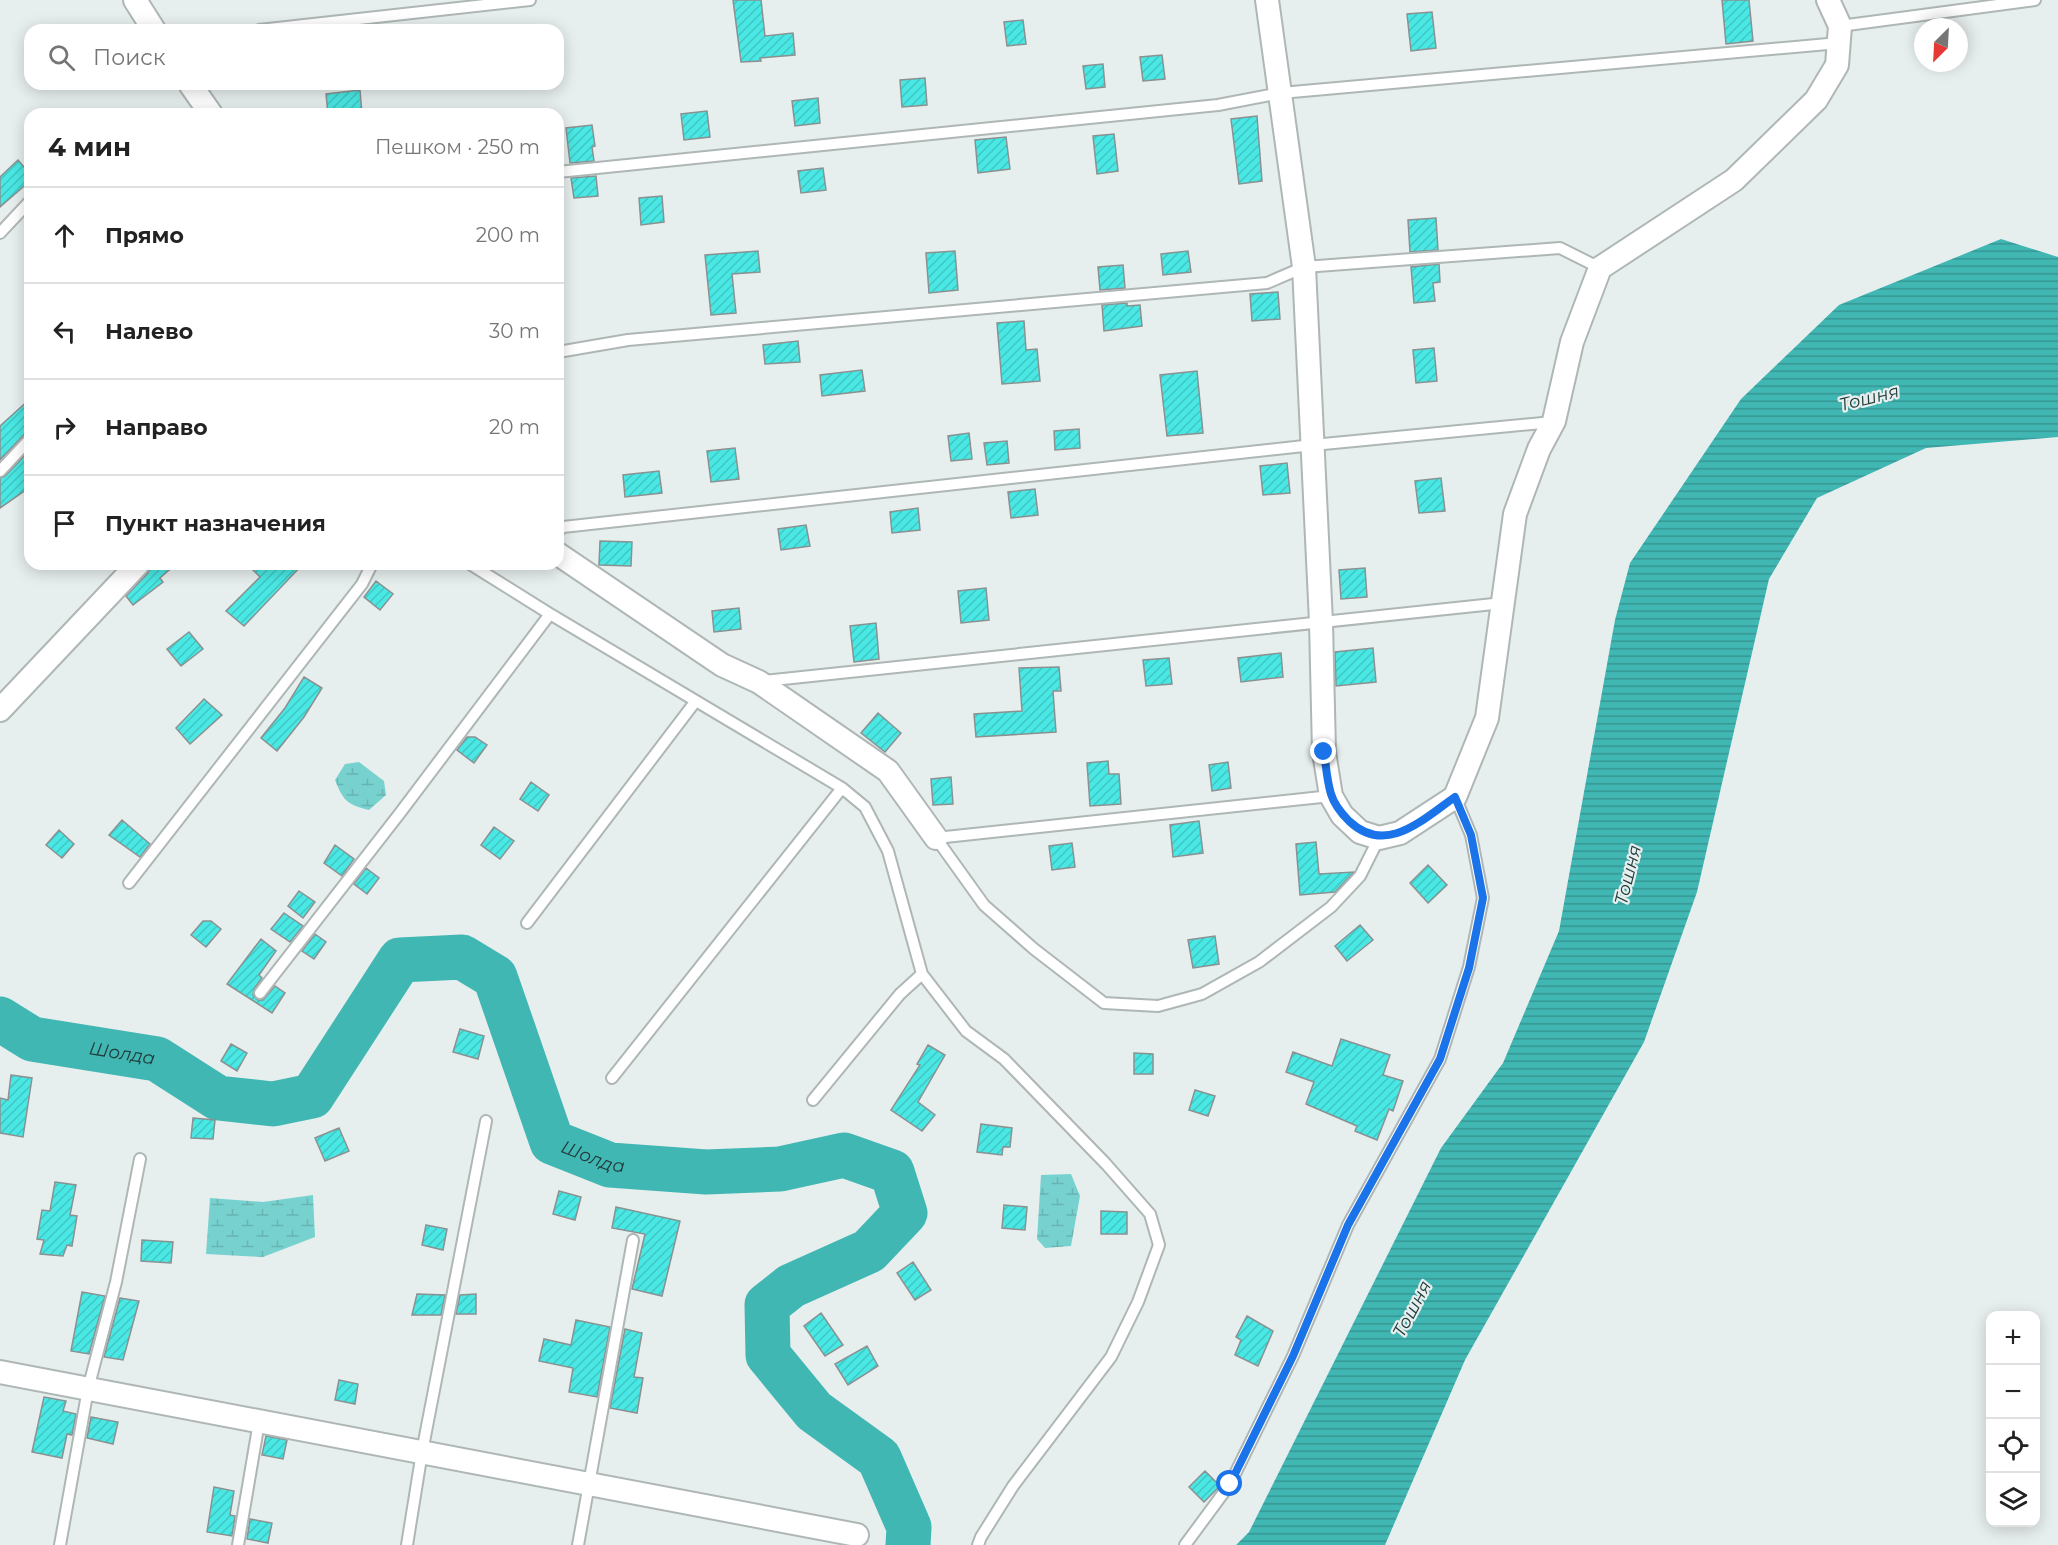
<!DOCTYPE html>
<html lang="ru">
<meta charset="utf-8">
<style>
:root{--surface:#fff;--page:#f2f2f2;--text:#222;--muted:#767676;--line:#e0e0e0}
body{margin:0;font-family:Montserrat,sans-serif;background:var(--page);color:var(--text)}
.controls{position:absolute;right:18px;bottom:18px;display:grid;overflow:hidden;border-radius:12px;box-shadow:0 3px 15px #0003}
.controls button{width:54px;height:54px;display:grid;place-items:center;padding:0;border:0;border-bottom:2px solid var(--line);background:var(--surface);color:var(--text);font:30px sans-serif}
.compass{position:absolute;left:1914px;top:18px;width:54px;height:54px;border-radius:50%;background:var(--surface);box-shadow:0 3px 15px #0003;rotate:204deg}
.stop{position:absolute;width:18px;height:18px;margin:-14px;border:4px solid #1a73e8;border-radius:50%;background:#fff}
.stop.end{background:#1a73e8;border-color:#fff;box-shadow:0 2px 6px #0008}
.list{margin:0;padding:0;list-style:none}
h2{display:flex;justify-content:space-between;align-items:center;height:78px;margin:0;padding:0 24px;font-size:26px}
h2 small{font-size:20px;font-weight:400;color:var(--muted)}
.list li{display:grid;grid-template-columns:39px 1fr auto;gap:18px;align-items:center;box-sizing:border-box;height:96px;padding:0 24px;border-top:2px solid var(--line)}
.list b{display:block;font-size:22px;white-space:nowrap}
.list em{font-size:20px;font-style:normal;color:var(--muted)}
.icon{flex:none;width:33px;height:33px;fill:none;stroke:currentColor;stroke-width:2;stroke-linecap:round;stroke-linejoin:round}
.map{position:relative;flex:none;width:2058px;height:1545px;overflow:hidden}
.search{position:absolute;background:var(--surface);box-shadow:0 3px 15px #0003;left:24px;top:24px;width:540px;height:66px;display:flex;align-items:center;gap:15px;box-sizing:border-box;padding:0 21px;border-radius:18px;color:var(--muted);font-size:22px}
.panel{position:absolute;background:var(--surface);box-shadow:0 3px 15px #0003;left:24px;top:108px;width:540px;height:462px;border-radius:18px}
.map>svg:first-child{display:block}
.wetland{fill:url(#wetland-marsh)}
.water{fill:url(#water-rules)}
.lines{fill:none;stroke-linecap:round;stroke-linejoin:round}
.river{stroke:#41b7b4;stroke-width:45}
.building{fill:url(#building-hatch);stroke:#8a9191;stroke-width:1.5}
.service-casing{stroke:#afb6b6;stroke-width:14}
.minor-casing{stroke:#afb6b6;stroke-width:26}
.service{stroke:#fff;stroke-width:10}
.minor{stroke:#fff;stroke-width:22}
.route{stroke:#1a73e8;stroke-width:8}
.labels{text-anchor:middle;stroke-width:4.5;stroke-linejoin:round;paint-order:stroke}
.water-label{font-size:18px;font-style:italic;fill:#223c3b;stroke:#e7eeee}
</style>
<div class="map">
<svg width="2058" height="1545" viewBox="0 0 2058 1545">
<defs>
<pattern id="wetland-marsh" width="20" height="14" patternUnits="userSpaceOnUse" patternTransform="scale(1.5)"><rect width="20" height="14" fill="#77d2cf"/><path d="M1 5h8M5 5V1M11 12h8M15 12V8" fill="none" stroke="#67b4b2"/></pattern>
<pattern id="water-rules" width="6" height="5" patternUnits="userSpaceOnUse" patternTransform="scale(1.5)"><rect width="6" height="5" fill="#41b7b4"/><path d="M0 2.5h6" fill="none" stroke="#369592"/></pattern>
<pattern id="building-hatch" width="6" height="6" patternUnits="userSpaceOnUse" patternTransform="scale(1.5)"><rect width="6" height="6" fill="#49e8e4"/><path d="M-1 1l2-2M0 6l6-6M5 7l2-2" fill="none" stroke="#40c7c3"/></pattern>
</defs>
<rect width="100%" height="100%" fill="#e7eeee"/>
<!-- wetland -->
<path class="wetland" d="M359,762l25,19 2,14 -17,15c-22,-5 -26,-10 -34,-30l10,-16z
M1071,1174l9,22 -9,50 -26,2 -8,-9 4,-64z
M313,1195l2,42 -52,20 -57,-3 4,-56 53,4z"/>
<!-- water -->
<path class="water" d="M2001,239l57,18v180l-132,11 -109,50 -48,81 -72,313 -53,150 -179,318 -80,185h-149l13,-13 192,-384 62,-85 56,-132 56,-311 15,-57 111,-164 98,-94z"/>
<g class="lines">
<!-- river -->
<path class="river" id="s1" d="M0,1019l32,20 125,20 61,39 55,6 39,-8 88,-136 62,-3 33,20 57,165 58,23 96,7 74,-3 64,-14 48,17 13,41 -36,38 -78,35 -24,19 1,50 46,56 65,47 30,69 -1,18"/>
</g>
<!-- building -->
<path class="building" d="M733,0h28l4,36 28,-3 2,22 -35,3 1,3 -20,1z
M1722,0h27l4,41 -27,3z
M1432,12l4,36 -25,3 -4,-37z
M1023,20l3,24 -19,2 -3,-24z
M1162,55l3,24 -22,2 -3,-24z
M1103,64l2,23 -19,2 -3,-23z
M925,78l2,27 -25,2 -2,-27z
M360,90l2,24h-34l-2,-20z
M818,98l2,25 -25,3 -3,-25z
M707,111l3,26 -26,3 -3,-26z
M1257,116l5,65 -23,3 -8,-65z
M592,125l3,21 -3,1 2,14 -24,2 -4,-35z
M1114,134l4,37 -21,3 -4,-38z
M1006,137l4,32 -32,4 -3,-33z
M18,160l12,14v7l-30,26v-30z
M823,168l3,22 -25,3 -3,-22z
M596,176l2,20 -24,2 -3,-20z
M662,196l2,26 -23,3 -2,-27z
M1436,218l2,32 -28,2 -2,-32z
M758,251l2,21 -28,2 4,39 -25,2 -6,-60z
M955,251l3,39 -29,3 -3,-40z
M1188,251l3,21 -28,3 -2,-21z
M1439,264l1,18 -7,1 2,18 -21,2 -3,-36z
M1123,265l2,23 -25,2 -2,-23z
M1278,292l2,27 -28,2 -2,-27z
M1127,303v3l13,-1 2,21 -38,5 -2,-26z
M1024,321l2,29 11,-1 3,32 -38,3 -5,-61z
M798,341l2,21 -35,2 -2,-19z
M1434,348l3,33 -21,2 -3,-33z
M862,370l3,21 -43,5 -2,-21z
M1197,371l6,62 -36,3 -7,-61z
M30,399v33l-5,2 -25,26v-34z
M1079,429l1,19 -25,2 -1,-19z
M969,433l3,26 -21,2 -3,-25z
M1007,441l2,22 -22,2 -3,-22z
M735,448l4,31 -28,3 -4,-31z
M30,450v37l-30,21v-30l5,-2z
M1287,463l3,30 -27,2 -3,-29z
M659,471l3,22 -37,4 -2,-22z
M1441,478l4,33 -26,2 -4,-32z
M1035,489l3,26 -27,3 -3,-26z
M918,508l2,22 -28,3 -2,-21z
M806,525l4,21 -29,4 -3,-21z
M600,541l32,1 -1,24 -32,-1z
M151,564h25l-16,14 3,4 -30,23 -7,-9 22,-23z
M247,564h56l-59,62 -18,-15 34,-34z
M1365,568l2,29 -26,2 -2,-29z
M376,581l17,13 -13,16 -16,-13z
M986,588l3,32 -28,3 -3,-32z
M739,608l2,21 -27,3 -2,-21z
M876,623l3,36 -25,3 -4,-36z
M189,632l14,17 -22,17 -14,-17z
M1373,648l3,34 -40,4 -1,-34z
M1281,653l2,24 -42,5 -3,-24z
M1169,658l3,26 -26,2 -3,-26z
M1059,667l2,24h-8l3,41 -80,5 -2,-23 48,-3 -3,-43z
M304,677l18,11 -18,29 -27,34 -16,-13 24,-30z
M204,699l18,16 -32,29 -14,-16z
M878,713l23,20 -16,19 -24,-19z
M467,737h8l12,8 -13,18 -17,-13z
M1108,761l1,13h10l2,30 -31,2 -3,-43z
M1228,762l3,26 -19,3 -3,-26z
M951,777l2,27 -20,1 -2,-26z
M531,782l18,13 -11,16 -18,-12z
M122,820l28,24 -10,13 -31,-22z
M1199,821l4,32 -30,4 -3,-32z
M494,827l20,14 -14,18 -19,-14z
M59,830l15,14 -12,14 -16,-13z
M1316,842l3,32 35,-2 -19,20 -35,3 -4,-51z
M1072,843l3,24 -23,3 -3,-24z
M335,845l19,14 -12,17 -18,-13z
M1428,865l19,20 -19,18 -18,-20z
M366,868l13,10 -12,16 -13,-10z
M299,891l16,11 -12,16 -15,-12z
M284,913l19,13 -13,16 -19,-13z
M203,921h8l10,8 -15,18 -15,-12z
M1360,925l13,15 -26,21 -12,-15z
M315,934l11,8 -12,17 -12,-8z
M1215,936l4,28 -26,4 -5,-28z
M261,939l15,12 -17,24 3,3 -8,11 -1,6 5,5h5l12,-14 10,7 -13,20 -45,-29z
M460,1029l24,7 -6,23 -25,-7z
M1341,1039l49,16 -7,20 20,6 -10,30 -4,-2 -12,31 -22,-9 2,-5 -51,-22 8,-22 -28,-10 7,-20 39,14z
M231,1044l16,9 -10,18 -16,-10z
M928,1045l17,10 -27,47 17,13 -13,16 -31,-21 29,-45 -3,-1z
M1134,1053l19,1v20h-19z
M11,1075l21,3 -9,59 -23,-4v-35l8,2z
M1195,1090l20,6 -7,20 -19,-6z
M193,1118l22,2 -2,19 -22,-1z
M981,1124l31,4 -2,19h-7l-1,8 -25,-3z
M339,1128l10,23 -24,10 -10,-23z
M55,1182l21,3 -6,30 7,1 -5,30 -5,-1 -4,11 -23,-2 4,-14 -7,-1 5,-29 8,1z
M559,1191l22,6 -6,23 -22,-6z
M1004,1205l23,2 -2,23 -23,-2z
M616,1207l64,14 -18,75 -30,-7 13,-55 -33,-6z
M1101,1211l26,1v22h-26z
M426,1225l21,4 -4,21 -21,-5z
M142,1240l31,2 -2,21 -30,-2z
M913,1262l18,28 -16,10 -18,-27z
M82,1292l23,4 -16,58 -18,-3z
M417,1294l28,1 -4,20h-29z
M476,1294v20h-20l4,-19z
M120,1298l19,3 -16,59 -19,-3z
M821,1313l22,32 -18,11 -21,-30z
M1247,1316l26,15 -15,35 -23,-11 6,-15 -5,-3z
M576,1320l34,7 -13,70 -28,-5 4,-24 -34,-7 5,-22 27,6z
M625,1329l17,4 -8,44 9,1 -6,35 -27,-5z
M867,1346l11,20 -30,19 -13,-21z
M339,1380l19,4 -3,20 -20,-4z
M44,1397l22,4 -3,10 13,3 -4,21 -5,-1 -5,24 -30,-6z
M91,1417l27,5 -5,22 -26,-6z
M266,1436l21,4 -4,19 -21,-4z
M1205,1471l15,15 -16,16 -15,-15z
M214,1487l20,4 -4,24 5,1 -3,20 -25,-4z
M250,1519l22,4 -4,20 -21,-4z"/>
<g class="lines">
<defs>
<path id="service" d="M1840,26l195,-26
M259,30l271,-30
M558,172l660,-67 63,-12 558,-50
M0,233l30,-32
M558,352l70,-12 639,-57 37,-16 256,-19 40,20
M0,471l30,-32
M558,531l5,-4 750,-82 240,-23
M470,564l80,50 292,174 23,19 23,44 34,123 44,57 38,28 102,105 44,50 9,31 -21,57 -27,55 -98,129 -32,51 -3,8
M764,681l739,-78
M1331,796l-395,42 48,67 50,44 70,54 54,3 44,-12 57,-32 72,-55 29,-31 19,-38
M129,883l233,-299 10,-20
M527,923l168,-221
M260,993l140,-180 150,-199
M612,1078l230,-290
M813,1100l87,-106 22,-20
M60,1545l28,-156 28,-107 24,-123
M238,1545l21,-123
M407,1545l15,-93 64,-331
M578,1545l55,-305
M1185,1545l45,-61 63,-128 55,-131 92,-166 29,-92 14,-69 -12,-63 -16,-38"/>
<path id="minor" d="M135,0l19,30
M1267,0l37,267 17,355 3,130 7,44 11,19 18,17 19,6 21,-5 55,-36 32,-79 28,-204 24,-65 15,-28 18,-79 28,-74 134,-88 82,-80 21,-35 3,-39 -12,-26
M190,84l21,30
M558,554l164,111 37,17 129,89 48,67
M0,710l138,-146
M0,1372l857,163"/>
</defs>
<!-- service casing -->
<use href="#service" class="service-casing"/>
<!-- minor casing -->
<use href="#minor" class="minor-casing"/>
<!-- service -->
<use href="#service" class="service"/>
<!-- minor -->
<use href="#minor" class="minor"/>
</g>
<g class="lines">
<!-- route -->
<path class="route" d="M1230,1484l63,-128 55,-131 92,-166 29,-91 14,-70 -12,-63 -16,-38c-33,23 -69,59 -106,24 -7,-7 -15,-17 -18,-27 -4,-13 -5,-28 -7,-42"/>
</g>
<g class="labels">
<!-- water labels -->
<g class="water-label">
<text transform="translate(1869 398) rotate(-14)" y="6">Тошня</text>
<text transform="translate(1628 875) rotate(-76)" y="6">Тошня</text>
<text dy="6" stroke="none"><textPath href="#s1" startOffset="129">Шолда</textPath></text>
<text dy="6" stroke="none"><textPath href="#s1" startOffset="813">Шолда</textPath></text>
<text transform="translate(1412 1309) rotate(-62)" y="6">Тошня</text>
</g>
</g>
</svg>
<div class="controls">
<button>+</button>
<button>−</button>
<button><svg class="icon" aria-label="locate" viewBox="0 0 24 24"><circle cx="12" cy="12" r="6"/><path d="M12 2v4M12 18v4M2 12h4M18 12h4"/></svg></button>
<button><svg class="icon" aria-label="layers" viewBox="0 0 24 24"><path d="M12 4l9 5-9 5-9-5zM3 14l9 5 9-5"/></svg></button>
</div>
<svg class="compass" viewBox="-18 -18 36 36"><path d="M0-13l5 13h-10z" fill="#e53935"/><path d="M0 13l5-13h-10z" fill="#767676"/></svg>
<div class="stop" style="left:1230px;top:1484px"></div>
<div class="stop end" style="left:1324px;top:752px"></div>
<div class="search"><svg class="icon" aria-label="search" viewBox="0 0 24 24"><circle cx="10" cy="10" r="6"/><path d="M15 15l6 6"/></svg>Поиск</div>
<section class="panel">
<h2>4 мин<small>Пешком · 250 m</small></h2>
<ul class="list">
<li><svg class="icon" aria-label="ahead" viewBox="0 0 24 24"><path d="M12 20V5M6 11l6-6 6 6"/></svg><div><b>Прямо</b></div><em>200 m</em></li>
<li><svg class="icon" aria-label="left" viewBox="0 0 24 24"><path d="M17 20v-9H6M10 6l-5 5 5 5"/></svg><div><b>Налево</b></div><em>30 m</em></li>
<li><svg class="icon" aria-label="right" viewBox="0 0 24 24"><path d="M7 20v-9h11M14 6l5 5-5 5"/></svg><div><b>Направо</b></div><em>20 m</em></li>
<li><svg class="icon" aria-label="arrive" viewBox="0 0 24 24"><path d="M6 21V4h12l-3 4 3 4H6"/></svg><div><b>Пункт назначения</b></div></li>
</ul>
</section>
</div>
